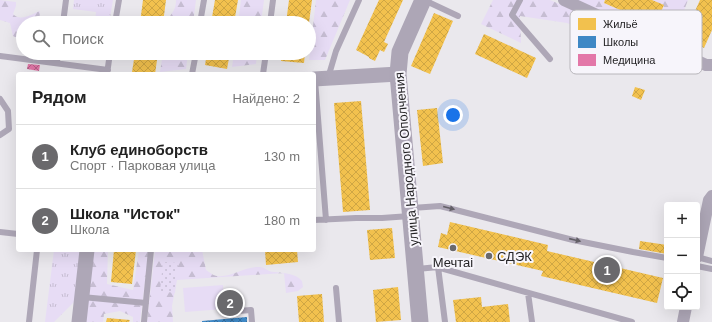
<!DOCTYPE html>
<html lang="ru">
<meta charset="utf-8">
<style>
:root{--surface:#fff;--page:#f6f6f6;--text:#222;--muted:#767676;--line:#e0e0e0;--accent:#6a696c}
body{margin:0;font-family:Arial,sans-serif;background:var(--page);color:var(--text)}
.controls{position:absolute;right:12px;bottom:12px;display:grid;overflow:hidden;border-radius:4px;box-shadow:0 4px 16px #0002}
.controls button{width:36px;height:36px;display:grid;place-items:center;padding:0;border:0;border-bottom:1px solid var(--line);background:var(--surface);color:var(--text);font:20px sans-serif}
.you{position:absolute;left:453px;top:115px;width:14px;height:14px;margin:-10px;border:3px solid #fff;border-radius:50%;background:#1a73e8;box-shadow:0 0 0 6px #1a73e833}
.badge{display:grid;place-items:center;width:26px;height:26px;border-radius:50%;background:var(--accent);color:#fff;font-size:13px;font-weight:700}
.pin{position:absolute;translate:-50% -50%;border:2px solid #fff;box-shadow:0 1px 4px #0006}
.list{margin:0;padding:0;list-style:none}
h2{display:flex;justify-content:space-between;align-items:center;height:52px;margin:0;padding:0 16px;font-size:17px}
h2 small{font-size:13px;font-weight:400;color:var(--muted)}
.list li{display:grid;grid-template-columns:26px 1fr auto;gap:12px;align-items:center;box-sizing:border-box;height:64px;padding:0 16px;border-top:1px solid var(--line)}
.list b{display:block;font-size:15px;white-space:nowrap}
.list p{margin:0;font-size:13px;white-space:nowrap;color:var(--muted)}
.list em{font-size:13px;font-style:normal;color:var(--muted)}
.icon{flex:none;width:22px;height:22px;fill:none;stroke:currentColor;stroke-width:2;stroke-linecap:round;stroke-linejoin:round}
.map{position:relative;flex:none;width:712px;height:322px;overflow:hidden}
.search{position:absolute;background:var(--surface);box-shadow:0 4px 16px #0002;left:16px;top:16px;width:300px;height:44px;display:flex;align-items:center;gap:10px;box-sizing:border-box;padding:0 14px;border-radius:22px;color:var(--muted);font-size:15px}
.panel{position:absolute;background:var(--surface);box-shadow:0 4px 16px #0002;left:16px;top:72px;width:300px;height:180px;border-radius:4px}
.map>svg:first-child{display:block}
.grass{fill:url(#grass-tufts)}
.forest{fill:url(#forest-firs)}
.park{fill:url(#park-dots)}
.pitch{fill:#e7dcf5}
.homes{fill:url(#homes-cross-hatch)}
.schools{fill:url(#schools-cross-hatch)}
.health{fill:url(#health-cross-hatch)}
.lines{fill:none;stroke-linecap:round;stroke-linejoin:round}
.service{stroke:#aea7b7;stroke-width:6}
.minor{stroke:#aea7b7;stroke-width:12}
.tertiary{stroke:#aea7b7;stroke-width:15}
.secondary{stroke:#ada6b6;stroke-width:17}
.oneway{fill:#635f67}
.poi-dot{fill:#6a696c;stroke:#f7f5fb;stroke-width:1.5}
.labels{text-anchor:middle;stroke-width:4;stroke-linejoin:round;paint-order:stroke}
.street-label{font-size:13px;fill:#252426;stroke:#f7f5fb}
.poi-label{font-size:13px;fill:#252426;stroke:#f7f5fb;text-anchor:start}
.key{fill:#f7f5fb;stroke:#b8b6bb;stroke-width:1}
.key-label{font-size:11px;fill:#252426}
</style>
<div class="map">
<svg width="712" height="322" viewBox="0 0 712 322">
<defs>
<pattern id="grass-tufts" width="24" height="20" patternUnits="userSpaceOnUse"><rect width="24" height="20" fill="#e7dcf5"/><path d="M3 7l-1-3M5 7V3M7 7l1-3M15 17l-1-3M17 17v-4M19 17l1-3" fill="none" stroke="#c6bdd2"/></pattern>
<pattern id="forest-firs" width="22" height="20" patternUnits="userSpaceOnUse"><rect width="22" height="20" fill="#e7dcf5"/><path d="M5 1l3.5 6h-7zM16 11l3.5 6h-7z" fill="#c6bdd2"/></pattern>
<pattern id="park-dots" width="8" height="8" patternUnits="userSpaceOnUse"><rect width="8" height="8" fill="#e7dcf5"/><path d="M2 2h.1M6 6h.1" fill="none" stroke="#c6bdd2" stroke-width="1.8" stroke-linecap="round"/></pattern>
<pattern id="homes-cross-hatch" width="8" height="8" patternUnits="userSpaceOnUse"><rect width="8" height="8" fill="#f2c14e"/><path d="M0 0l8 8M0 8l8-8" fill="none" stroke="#cfa644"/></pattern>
<pattern id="schools-cross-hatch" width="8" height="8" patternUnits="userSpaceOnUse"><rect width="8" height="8" fill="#3f88c5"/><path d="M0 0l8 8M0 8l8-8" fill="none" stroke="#356fa0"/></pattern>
<pattern id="health-cross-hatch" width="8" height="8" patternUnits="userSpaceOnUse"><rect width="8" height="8" fill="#e377a8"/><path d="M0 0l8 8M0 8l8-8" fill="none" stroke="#b86189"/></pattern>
</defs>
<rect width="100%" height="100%" fill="#eae8ed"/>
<!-- grass -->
<path class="grass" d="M74,0h39l-4,23h-14l1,-11 -23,-3z
M54,250h26l-4,50 -22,22h-9z"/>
<!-- forest -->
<path class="forest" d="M0,0l16,2v4l-3,8c7,8 19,0 27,-3l-1,12h-16v23l-3,-1 -3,-7 -4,-2 -3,-13 -10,-3z
M176,0h20l-3,23h-26c2,-9 9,-10 9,-23z
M241,0h23l-3,23h-23z
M316,0h34l-25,60h-16z
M493,0h57l14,6 2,-6h39l-1,3 51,22 9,-19 -12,-6h36c-11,29 -13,40 -42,58l-79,-35 -47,-7 1,27 -40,-19z
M163,53h25l-2,16 -26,3z
M234,53h23l-1,11 -24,3z
M90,250h18l-1,34 26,6 6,-40h10l-9,72h-7v-5l-13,-6 -16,3 -1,8h-20z
M155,250h47l4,20c3,2 8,6 11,6 14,2 28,-10 43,-9 5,0 8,5 14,5 10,1 21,1 28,9l1,6 -5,4 -12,2 -2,-20 -107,7 -5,26 1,16h-26z"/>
<!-- park -->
<path class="park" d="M163,262l15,1 -3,30 -15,-2z"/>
<!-- pitch -->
<path class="pitch" d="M223,285l1,24 -39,3 -2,-24z"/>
<!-- homes -->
<path class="homes" d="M143,0h23l-3,23h-23z
M215,0h23l-4,23h-23z
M289,0h23l-3,23h-23z
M379,0h24l-19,42 4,2 -4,8 -4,-2 -5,11 -6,-3v-1l-13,-7z
M605,0h47l12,5 -9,20 -51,-22z
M700,0h12v30l-8,18 -21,-10z
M434,13l19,8 -23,53 -19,-8z
M484,34l52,24 -9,20 -52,-24z
M135,53h23l-3,21 -23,-2z
M207,53h23l-3,16 -22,-4z
M282,53h23l-1,10 -23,-2z
M635,87l10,3 -4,10 -9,-4z
M361,101l9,109 -27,2 -9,-109z
M437,108l6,55 -20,3 -6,-56z
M450,222l98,23 -1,6 116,27 -6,25 -116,-27 2,-5 -105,-24 3,-14 6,2z
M392,228l3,30 -25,2 -3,-30z
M640,241l27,4v9l-28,-5z
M114,250h22l-4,34 -21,-2z
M265,250h32l1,12 -32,3z
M398,287l3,33 -25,2 -3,-32z
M322,294l2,28h-25l-2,-26z
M481,297l1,10 26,-3 2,18h-54l-3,-22z
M107,318l23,2 -1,2h-23z"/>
<!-- schools -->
<path class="schools" d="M247,317v5h-45v-1z"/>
<!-- health -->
<path class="health" d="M28,64l12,1 -1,6 -12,-2z"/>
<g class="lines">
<!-- service -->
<path class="service" d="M424,0l34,16
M520,0l-8,15 38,44
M63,23l3,-23
M115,23l4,-23
M200,23l4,-23
M270,23l3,-23
M0,56l108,14
M57,63l1,-10
M107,74l3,-21
M192,74l4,-21
M263,74l3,-21
M328,78l8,-27 23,-51
M315,80l11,140
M0,99l8,12 1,18 -9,6
M412,208l28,-2 133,34 60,12 34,6
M314,220l42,-2h26l28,-2
M0,232l18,2
M697,257l15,4
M697,266l15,3
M438,267l7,55
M417,269l21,-2 6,2 188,53
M336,288l3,34
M528,293l4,29
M82,297l64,6
M226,312l25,-2 1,12
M29,322l8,-72
M144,322l7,-72"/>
<!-- minor -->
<path class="minor" d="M564,0l142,65h6
M697,257l12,-57 3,-4
M683,322l3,-15"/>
<!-- tertiary -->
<path class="tertiary" d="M314,79l84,-5
M79,322l8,-72"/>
<!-- secondary -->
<path class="secondary" d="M420,322l-22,-248 2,-22 23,-52"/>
</g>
<!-- one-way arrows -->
<defs><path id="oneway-solid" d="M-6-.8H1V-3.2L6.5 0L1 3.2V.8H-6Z"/></defs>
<g class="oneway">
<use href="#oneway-solid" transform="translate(449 208) rotate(14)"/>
<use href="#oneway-solid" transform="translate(575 240) rotate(13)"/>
</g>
<!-- markers -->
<g class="poi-dot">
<circle cx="453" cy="248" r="4"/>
<circle cx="489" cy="256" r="4"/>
</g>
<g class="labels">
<!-- street labels -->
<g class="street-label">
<text transform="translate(406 159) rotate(-95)" y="5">улица Народного Ополчения</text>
</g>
<!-- poi labels -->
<g class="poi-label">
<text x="497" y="261">СДЭК</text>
<text x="453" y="267" text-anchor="middle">Мечтаi</text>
</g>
</g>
<!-- legend -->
<rect x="570" y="10" width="132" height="64" rx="6" class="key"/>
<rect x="578" y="18" width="18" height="12" fill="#f2c14e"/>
<rect x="578" y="36" width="18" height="12" fill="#3f88c5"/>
<rect x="578" y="54" width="18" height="12" fill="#e377a8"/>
<g class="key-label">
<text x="603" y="28">Жильё</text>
<text x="603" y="46">Школы</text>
<text x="603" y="64">Медицина</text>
</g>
</svg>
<div class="controls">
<button>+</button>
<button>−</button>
<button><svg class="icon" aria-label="locate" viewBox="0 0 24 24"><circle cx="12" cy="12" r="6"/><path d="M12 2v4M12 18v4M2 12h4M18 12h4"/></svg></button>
</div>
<div class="you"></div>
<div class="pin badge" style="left:607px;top:270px">1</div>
<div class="pin badge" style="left:230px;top:303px">2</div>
<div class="search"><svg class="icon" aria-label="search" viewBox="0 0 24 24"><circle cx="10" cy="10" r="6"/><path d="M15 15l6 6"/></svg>Поиск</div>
<section class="panel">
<h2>Рядом<small>Найдено: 2</small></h2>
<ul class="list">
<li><span class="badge">1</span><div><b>Клуб единоборств</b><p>Спорт · Парковая улица</p></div><em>130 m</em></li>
<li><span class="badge">2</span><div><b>Школа &quot;Исток&quot;</b><p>Школа</p></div><em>180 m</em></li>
</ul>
</section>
</div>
